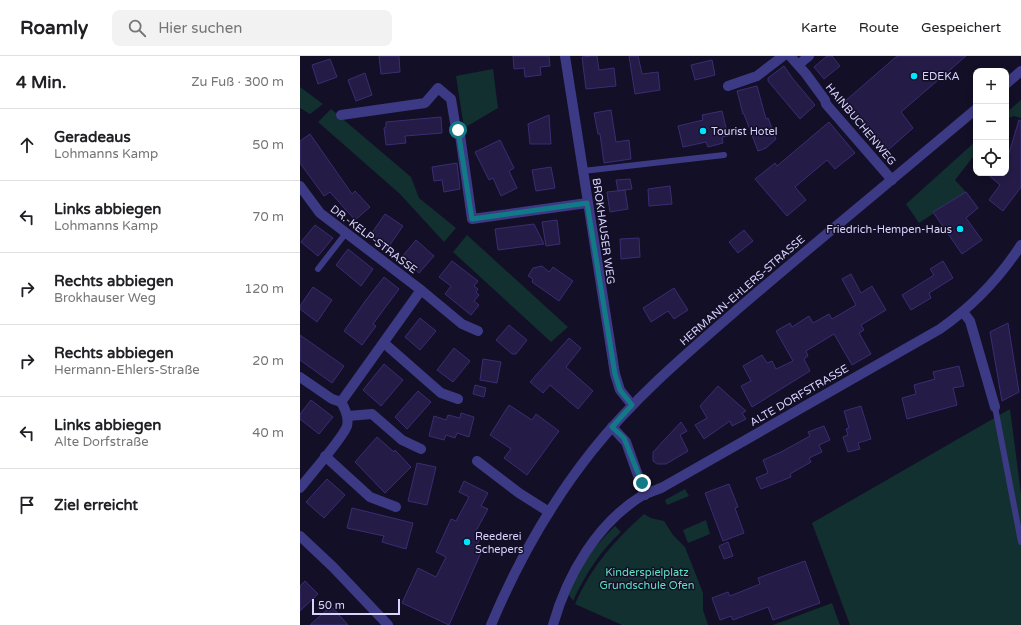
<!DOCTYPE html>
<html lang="de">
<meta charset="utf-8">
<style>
:root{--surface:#fff;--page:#f2f2f2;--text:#202124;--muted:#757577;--line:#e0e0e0}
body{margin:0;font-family:"Varela Round",sans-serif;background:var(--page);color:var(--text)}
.controls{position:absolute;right:12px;top:12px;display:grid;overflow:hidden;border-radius:8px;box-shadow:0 2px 6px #0003}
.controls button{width:36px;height:36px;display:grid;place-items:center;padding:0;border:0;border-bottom:1px solid var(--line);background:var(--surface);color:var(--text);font:20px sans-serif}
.scale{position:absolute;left:12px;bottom:10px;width:88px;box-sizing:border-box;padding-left:4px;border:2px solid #d9d4ff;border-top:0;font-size:11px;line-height:14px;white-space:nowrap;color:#d9d4ff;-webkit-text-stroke:3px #130f26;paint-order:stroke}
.stop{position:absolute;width:12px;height:12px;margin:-9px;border:3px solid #127987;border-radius:50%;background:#fff}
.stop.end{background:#127987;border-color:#fff;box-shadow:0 1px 4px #0008}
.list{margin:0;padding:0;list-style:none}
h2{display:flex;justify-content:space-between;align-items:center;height:52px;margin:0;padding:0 16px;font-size:17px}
h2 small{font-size:13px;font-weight:400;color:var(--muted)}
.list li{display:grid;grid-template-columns:26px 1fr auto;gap:12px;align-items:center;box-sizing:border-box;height:72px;padding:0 16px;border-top:1px solid var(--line)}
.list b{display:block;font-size:15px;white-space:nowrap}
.list p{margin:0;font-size:13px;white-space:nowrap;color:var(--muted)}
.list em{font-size:13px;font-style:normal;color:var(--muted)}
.icon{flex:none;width:22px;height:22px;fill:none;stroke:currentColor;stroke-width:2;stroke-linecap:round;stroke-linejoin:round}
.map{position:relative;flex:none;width:721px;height:569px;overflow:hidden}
header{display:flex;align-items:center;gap:24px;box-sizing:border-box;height:56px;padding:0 20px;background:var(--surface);border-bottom:1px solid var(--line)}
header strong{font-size:19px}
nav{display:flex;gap:22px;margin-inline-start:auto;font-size:14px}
.search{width:280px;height:36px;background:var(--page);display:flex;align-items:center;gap:10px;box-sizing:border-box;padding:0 14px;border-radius:8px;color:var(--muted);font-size:15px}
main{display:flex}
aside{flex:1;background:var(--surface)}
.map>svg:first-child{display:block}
.green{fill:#12302f}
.building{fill:#241b47;stroke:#3b2d73}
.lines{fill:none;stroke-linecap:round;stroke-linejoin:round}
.service{stroke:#3d3a85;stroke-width:6}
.minor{stroke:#3d3a85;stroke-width:10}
.tertiary{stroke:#3d3a85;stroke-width:10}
.route{stroke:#127987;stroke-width:5}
.poi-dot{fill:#00e5ff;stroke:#130f26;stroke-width:1.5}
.labels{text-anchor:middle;stroke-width:3;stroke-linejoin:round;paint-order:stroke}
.poi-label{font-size:11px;fill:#d9d4ff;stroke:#130f26;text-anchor:start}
.street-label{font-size:11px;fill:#d9d4ff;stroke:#130f26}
.park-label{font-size:11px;fill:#5fe0c0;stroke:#130f26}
</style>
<header>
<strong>Roamly</strong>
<div class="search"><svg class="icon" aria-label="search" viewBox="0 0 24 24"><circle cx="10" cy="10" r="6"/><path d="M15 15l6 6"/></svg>Hier suchen</div>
<nav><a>Karte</a><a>Route</a><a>Gespeichert</a></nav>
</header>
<main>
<aside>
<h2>4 Min.<small>Zu Fuß · 300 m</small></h2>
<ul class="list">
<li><svg class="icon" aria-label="ahead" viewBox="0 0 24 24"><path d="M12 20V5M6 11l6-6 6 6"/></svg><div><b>Geradeaus</b><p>Lohmanns Kamp</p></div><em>50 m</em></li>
<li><svg class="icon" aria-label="left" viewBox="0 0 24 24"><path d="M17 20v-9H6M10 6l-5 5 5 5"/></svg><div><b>Links abbiegen</b><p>Lohmanns Kamp</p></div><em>70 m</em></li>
<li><svg class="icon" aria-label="right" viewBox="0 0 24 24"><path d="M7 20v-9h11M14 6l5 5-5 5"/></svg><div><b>Rechts abbiegen</b><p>Brokhauser Weg</p></div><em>120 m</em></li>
<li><svg class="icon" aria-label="right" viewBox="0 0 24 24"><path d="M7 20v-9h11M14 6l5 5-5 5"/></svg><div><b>Rechts abbiegen</b><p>Hermann-Ehlers-Straße</p></div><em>20 m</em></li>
<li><svg class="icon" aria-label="left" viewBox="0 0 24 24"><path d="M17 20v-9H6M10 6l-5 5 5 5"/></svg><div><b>Links abbiegen</b><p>Alte Dorfstraße</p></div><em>40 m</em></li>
<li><svg class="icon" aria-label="arrive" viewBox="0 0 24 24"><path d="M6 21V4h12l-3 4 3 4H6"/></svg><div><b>Ziel erreicht</b></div></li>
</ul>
</aside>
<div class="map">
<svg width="721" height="569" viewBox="0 0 721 569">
<rect width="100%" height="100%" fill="#130f26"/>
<!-- green -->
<path class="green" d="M193,13l5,39 -34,20 -8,-52z
M0,31l23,17 -13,10 -10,-6z
M721,44v18l-7,-2 -8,3v-6z
M31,53l80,68 8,21 37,30 -12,14 -44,-48 -82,-72z
M676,85v12l-21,27 11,12 -47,31 -13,-19z
M167,179l101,92 -17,15 -98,-90z
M710,353l11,85v131h-171l-38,-102z
M385,433l4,7 -22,9 -2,-5z
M344,458l7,4 13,3 9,14 12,12 18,46v17l5,15h-86l-47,-21c17,-38 38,-62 69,-90z
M406,464l4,14 -22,9 -5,-13z
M315,470l6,6c-21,19 -36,43 -48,69l-4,-6c3,-24 30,-53 46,-69z
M532,547l8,22h-67z"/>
<!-- building -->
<path class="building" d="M79,0h20l1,16 -19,2z
M213,0h36l1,10 -10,1 1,8 -16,2 -1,-9 -10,1z
M292,0h5l2,14 15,-2 2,18 -30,3 -4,-32z
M329,0h9l4,18 16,-2 2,18 -25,4z
M527,0h5l8,10 -16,13 -10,-12z
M597,0h69l-65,56 12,16 -27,24 -42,-50z
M30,3l7,18 -19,7 -6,-19z
M412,4l3,15 -20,5 -4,-15z
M484,10l9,13 22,26 -15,14 -32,-38v-3z
M65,17l7,22 -16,6 -8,-21z
M457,30l9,33 2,-1 8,21 -10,9 -8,3 -14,-37h-1l-6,-23z
M311,54l5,32 13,-2 2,19 -27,4 -4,-29h-2l-4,-21z
M422,55l6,25 -6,1 1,6 -15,4 -2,-5 -23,5 -5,-21 25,-6 -1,-5z
M249,59l2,29h-21l-2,-20z
M141,61l1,16 -37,3 1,7 -20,2 -2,-17 2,-1v-5z
M719,64l2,1v66l-18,24 -14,-11 11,-15 -14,-12h20v-10z
M529,66l26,31 -20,16 -8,-9 -32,27 11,13 -19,16 -32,-37 20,-16 2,3z
M10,78l42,60 3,-3 15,16 -15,13 -25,-28 -6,4 -24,-33v-22z
M200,84l14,28 -5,3 8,17 -16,8 -8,-18 -4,2 -14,-28z
M157,107l3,26 -16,3 -2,-12 -8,1 -2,-14z
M251,111l4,21 -19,3 -4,-21z
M330,123l2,10 -14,2 -2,-11z
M370,130l2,18 -23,2 -1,-17z
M325,134l3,19 -18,3 -3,-20z
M666,136l12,16 -12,10 16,22 -20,14 -29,-42z
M85,158l18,12 -16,23 -18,-12z
M257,164l3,24 -14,2 -4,-24z
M234,168l10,20 -46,6 -3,-21z
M15,169l18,13 -15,18 -17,-14z
M444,174l9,11 -15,12 -9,-11z
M339,182l1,19 -19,2 -1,-20z
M116,184l18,16 -15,17 -18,-15z
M48,193l25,20 -12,17 -25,-21z
M152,205l26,20 -4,5 4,3 -2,3 3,3 -5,6 5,4 -8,10 -26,-21 6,-8 -12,-9z
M643,205l10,17 -24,15 2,5 -20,12 -9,-15 32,-20 -4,-6z
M242,210l7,6 4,-5 20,14 -14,20 -27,-19 1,-3 -5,-3 5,-8z
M551,218l10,19 11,-7 14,24 -25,15 3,5 -5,3 12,21 -19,11 -18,-31 -28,17 2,5 -4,3 6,12 -58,36 -11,-21 10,-5 -8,-15 19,-11 5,8 5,-2 4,8 17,-8 -17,-30 14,-8 2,4 17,-11 4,7 16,-9 3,5 24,-14 -14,-26z
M84,221l15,12 -26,35 3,2 -14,19 -18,-14 22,-31z
M13,231l19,13 -15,22 -17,-13v-3z
M374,232l14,22 -14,9 -6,-8 -17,11 -8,-14z
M120,262l16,13 -16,19 -15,-13z
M708,267l11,69 -17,9 -12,-69z
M209,269l18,15 -11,14h-4l-16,-14z
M0,279l44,31 -12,17 -32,-23z
M269,282l12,10 -15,19 27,24 -15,18 -28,-24 -7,8 -13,-11z
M154,292l16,13 -17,21 -16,-12z
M183,303l18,3 -4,21 -17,-3z
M84,308l19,16 -22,26 -18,-16z
M659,310l5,20 -11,2 4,17 -50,14 -5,-21 14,-4 -2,-9 21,-6 -2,-7z
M175,329l11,3 -2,9 -11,-3z
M418,330l28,25 -4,2 4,6 -14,7 -2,-5 -26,18 -9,-14 12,-7 -7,-12z
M118,335l13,11 -24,27 -12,-12z
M11,344l22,17 -14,17 -19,-15v-5z
M209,349l23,15 4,-6 23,17 -32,44 -23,-17 7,-9 -21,-14z
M561,350l10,33 -13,4 2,6 -12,3 -5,-15 5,-2 -2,-6 3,-1 -5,-17z
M161,357l13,4 -5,20 -12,-4 -2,5 -9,-3 -2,5 -15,-4 5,-20 12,4 2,-5 12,3z
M381,366l6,9 -7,4 8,16 -22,13h-9l-4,-3v-9z
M524,370l6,14 -11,5 3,7 -13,6 2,4 -21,12 1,3 -30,12 -5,-11 12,-5 -5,-13 18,-8 29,-16 -2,-4z
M77,381l17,15 1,-2 16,17 -26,26 -30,-31z
M117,407l19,4 -9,38 -19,-4z
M27,423l18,16 -21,23 -18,-16z
M164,425l24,12 -7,13 7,3 -12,22 6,3 -5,11 6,3 -34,77 -47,-22 16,-35 18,9 10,-20 -10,-5 15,-33 5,2 13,-24 -10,-5z
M429,428l9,23 -3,1 9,25 -21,8 -18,-48z
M52,452l61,15 -7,26 -24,-7 2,-6 -37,-8z
M428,486l5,14 -9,3 -5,-13z
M505,505l15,42 -47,17 -5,-13 -35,13 -2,-4 -11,4 -8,-22 16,-6 2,4 30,-12 -2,-6z
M5,525l13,13 -18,17v-25z
M31,550l17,19h-38z"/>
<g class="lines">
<!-- service -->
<path class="service" d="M283,115l141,-16
M18,213l28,-36
M695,351l26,135"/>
<!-- minor -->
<path class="minor" d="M265,0l50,318 5,16 12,15
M490,0l16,18 19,26 1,4 66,76
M498,9l11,-9
M428,30l29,-10 26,-20
M41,59l84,-12 13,-15 13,11 4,24 5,12 12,84 115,-16
M0,130l20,27 101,77 -80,112
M121,234l41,34 16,7
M663,256l7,9 25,86
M84,287l57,50 17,6
M0,321l32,22 9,3c5,8 8,15 6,24 -4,12 -37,49 -47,62
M48,360l24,-2 30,26 19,9
M312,371l14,15 19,53
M25,400l45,41 26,10
M177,405l42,32 30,19
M0,480l33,31 55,58
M253,569c14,-50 44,-102 90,-130 6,-3 14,-5 20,-8l277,-158c33,-23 59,-50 81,-84"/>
<!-- tertiary -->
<path class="tertiary" d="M706,28l15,-13
M191,569c26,-62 59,-121 101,-174 43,-54 95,-98 147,-143 78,-67 158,-132 237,-199"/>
</g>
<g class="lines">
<!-- route -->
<path class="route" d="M158,74l14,89 115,-16 28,171 5,16 12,15 -20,22 12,11 18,45"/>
</g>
<!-- markers -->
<g class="poi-dot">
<circle cx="614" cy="20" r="4"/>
<circle cx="403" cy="75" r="4"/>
<circle cx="660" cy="173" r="4"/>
<circle cx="167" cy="486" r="4"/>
</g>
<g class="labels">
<!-- poi labels -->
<g class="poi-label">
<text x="622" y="24">EDEKA</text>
<text x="411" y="79">Tourist Hotel</text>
<text x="652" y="177" text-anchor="end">Friedrich-Hempen-Haus</text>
<text x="175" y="484">Reederei<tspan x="175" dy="13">Schepers</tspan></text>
</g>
<!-- street labels -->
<g class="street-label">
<text transform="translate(561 68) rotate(50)" y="4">HAINBUCHENWEG</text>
<text transform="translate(304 175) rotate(82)" y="4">BROKHAUSER WEG</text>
<text transform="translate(74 183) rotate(37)" y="4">DR.-KELP-STRASSE</text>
<text transform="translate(442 234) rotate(-41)" y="4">HERMANN-EHLERS-STRASSE</text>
<text transform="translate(499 339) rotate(-30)" y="4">ALTE DORFSTRASSE</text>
</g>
<!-- park labels -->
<g class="park-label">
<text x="347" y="520">Kinderspielplatz<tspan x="347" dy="13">Grundschule Ofen</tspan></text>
</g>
</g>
</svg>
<div class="controls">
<button>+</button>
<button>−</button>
<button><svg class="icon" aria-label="locate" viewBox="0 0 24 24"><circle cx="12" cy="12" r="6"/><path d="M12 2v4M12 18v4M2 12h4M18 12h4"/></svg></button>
</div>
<div class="scale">50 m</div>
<div class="stop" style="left:158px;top:74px"></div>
<div class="stop end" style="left:342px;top:427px"></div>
</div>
</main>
